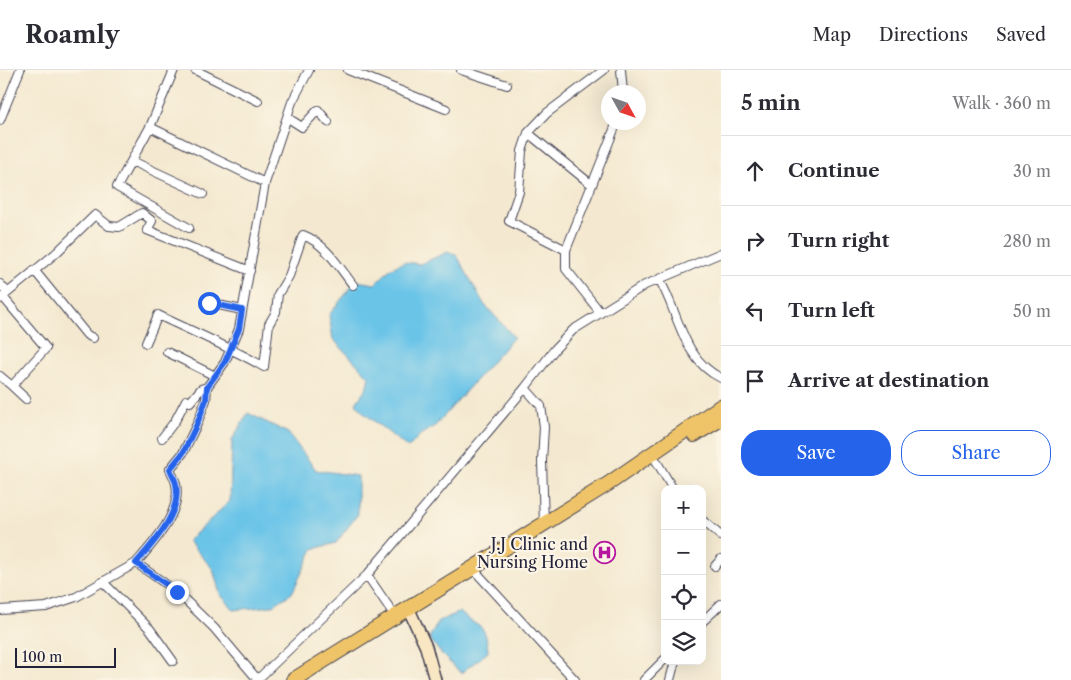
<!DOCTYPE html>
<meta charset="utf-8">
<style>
:root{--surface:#fff;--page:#f7f7f7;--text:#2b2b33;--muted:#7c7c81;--line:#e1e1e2;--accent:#2563eb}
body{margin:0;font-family:"Libre Caslon Text",serif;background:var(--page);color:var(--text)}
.controls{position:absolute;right:15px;bottom:15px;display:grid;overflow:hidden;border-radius:10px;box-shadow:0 5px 20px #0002}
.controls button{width:45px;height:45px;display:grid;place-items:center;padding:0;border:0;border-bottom:1px solid var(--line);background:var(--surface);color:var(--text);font:25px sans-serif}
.compass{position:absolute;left:601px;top:15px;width:45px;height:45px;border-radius:50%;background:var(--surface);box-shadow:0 5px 20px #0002;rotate:130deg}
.scale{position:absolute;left:15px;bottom:12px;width:101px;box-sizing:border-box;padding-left:5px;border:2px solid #22223b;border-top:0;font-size:14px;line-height:18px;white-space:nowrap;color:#22223b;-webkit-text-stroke:4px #fcf5e5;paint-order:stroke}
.stop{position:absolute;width:15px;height:15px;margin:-11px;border:4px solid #2563eb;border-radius:50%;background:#fff}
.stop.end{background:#2563eb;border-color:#fff;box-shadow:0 1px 5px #0008}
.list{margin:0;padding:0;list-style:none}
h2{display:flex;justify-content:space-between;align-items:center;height:65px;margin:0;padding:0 20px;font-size:21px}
h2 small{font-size:16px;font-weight:400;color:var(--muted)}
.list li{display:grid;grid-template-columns:32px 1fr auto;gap:15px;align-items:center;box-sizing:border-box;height:70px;padding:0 20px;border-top:1px solid var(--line)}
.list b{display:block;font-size:19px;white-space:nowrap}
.list em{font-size:16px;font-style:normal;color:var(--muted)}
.actions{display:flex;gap:10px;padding:15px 20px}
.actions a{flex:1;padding:11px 0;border:1px solid var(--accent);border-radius:20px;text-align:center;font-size:18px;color:var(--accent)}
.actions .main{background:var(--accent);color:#fff}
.icon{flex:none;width:28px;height:28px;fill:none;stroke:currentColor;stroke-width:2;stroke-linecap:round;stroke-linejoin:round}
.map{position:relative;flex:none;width:721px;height:610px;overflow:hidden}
header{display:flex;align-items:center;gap:30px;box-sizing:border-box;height:70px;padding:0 25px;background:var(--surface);border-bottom:1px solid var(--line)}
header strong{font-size:24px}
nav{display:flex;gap:28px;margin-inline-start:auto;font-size:18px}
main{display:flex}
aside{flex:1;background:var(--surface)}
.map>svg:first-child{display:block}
.water{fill:#6ac4e8;stroke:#467392}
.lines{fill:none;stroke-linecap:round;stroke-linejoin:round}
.street-casing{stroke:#424051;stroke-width:10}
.secondary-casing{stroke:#424051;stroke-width:14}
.highway-casing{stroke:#424051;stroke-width:16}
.street{stroke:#fff;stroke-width:8}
.secondary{stroke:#f9e7c3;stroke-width:11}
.highway{stroke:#efc469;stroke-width:14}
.route{stroke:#2563eb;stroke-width:6}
.labels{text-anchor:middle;stroke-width:4.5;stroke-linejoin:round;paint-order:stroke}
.poi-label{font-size:16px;fill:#22223b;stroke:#fcf5e5;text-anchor:end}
</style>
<header>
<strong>Roamly</strong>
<nav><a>Map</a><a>Directions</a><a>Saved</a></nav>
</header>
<main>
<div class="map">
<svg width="721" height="610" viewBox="0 0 721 610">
<rect width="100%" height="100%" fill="#fcf5e5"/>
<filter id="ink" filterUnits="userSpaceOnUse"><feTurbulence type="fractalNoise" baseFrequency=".02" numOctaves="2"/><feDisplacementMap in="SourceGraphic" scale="10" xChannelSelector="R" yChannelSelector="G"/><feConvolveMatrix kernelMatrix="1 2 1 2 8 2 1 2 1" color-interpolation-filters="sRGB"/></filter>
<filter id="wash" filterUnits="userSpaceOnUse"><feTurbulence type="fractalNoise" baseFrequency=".0096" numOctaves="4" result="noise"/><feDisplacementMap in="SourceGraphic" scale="20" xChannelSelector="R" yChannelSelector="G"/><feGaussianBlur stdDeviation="1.12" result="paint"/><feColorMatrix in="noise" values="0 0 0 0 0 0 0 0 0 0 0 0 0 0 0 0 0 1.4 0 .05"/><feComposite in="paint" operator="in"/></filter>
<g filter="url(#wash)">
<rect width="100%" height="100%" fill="#f4e9d0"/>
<!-- water -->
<path class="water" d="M448,182l8,2 28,50 30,33 -79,89 -15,9 -12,13 -44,-35 -8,-10 10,-14 3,-12 -36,-38 -4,-24 27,-34 19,3 15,-15 14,-7 16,2z
M248,343l40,20 28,37 42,6v38l-22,29 -23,6 -21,44 -20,13 -38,4 -14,-16 -7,-25 -25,-28 42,-40 2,-61z
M460,542c19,19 26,8 28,40l-27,21 -18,-17 -14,-18 10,-17z"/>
</g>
<g filter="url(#ink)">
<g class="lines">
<defs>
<path id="street" d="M174,0l-24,57 -33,60 72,41
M195,0l63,31
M348,0l98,39
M461,0l46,15
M621,0l2,22
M288,48l14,9 16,-17 10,12
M0,50l20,-50
M150,57l115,56 27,-81 17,-32
M528,63l64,52
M132,91l71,33
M566,180l-57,-29 10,-29 3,-41 6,-18 19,-20 57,-43
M34,200l53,65 6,3
M659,209c20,33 23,81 62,99
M0,214l7,8
M0,229l56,-46 39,-38 14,11 10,1 23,-14 10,8 -5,9 103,41
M209,233l33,7
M600,242l-34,-43v-19l51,-128
M146,273l12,-28c35,17 72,32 106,52l5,-43 7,-12 2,-18 11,-18 14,-41c22,8 36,32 50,50
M167,282l48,24
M0,306l12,10 34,-38 -43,-51
M12,316l14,13
M525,318l16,18 3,21 -2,34 2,63
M162,368l13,-17 11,-21 4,2 11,-13 6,-2
M655,389l18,30
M702,450l19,16
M136,493c17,-20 46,-50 40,-79 -1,-5 -4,-10 -6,-15l13,-16 14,-29 9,-24 1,-13 18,-25 14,-33 26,-146
M715,496l6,-7
M476,502l99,108
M103,512l47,47 23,32
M0,540l46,-3 30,-10 60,-34 41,29 37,36 44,52
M397,549l-30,-44 158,-187 30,-39 18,-19 72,-45 76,-32
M702,552l19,-18
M258,609l109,-104
M644,610l21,-21
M670,610l5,-19"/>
<path id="secondary" d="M411,544l15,33 9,33"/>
<path id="highway" d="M694,365l27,-16
M293,610l315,-196 113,-78"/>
</defs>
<!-- street casing -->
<use href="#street" class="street-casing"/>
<!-- secondary casing -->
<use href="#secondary" class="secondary-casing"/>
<!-- highway casing -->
<use href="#highway" class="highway-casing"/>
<!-- street -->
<use href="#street" class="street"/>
<!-- secondary -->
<use href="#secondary" class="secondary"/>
<!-- highway -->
<use href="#highway" class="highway"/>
</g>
</g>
<g class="lines" filter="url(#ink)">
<!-- route -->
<path class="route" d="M177,522l-41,-29c17,-20 46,-50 40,-79 -1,-5 -4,-10 -6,-15l13,-16 14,-29 9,-24 1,-13 18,-25 14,-33 3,-19 -33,-7"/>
</g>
<!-- icons -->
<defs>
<symbol id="hospital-ring" viewBox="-11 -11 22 22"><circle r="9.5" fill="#fcf5e5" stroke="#b5179e" stroke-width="1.5"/><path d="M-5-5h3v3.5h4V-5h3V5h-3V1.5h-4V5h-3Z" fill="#b5179e"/></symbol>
</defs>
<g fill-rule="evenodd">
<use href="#hospital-ring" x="592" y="470" width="25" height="25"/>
</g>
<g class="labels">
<!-- poi labels -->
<g class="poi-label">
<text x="588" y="480">J.J Clinic and<tspan x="588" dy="18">Nursing Home</tspan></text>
</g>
</g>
</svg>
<div class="controls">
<button>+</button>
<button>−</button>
<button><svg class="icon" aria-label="locate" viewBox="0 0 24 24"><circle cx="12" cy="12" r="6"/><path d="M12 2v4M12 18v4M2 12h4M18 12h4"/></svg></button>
<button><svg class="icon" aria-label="layers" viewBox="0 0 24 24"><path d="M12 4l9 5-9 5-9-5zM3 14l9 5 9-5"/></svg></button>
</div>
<svg class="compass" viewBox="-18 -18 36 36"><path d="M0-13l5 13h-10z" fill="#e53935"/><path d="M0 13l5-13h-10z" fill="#7c7c81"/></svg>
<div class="scale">100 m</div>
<div class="stop" style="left:209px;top:233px"></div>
<div class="stop end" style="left:177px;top:522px"></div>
</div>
<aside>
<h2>5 min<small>Walk · 360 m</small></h2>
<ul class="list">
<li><svg class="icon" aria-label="ahead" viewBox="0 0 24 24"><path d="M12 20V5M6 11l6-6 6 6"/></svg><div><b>Continue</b></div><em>30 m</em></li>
<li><svg class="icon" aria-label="right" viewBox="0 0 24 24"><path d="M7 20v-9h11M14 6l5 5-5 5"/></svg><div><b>Turn right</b></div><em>280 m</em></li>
<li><svg class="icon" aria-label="left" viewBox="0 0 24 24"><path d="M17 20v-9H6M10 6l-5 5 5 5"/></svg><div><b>Turn left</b></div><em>50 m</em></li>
<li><svg class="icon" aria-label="arrive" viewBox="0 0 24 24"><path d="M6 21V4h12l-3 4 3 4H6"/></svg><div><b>Arrive at destination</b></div></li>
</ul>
<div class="actions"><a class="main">Save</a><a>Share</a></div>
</aside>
</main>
